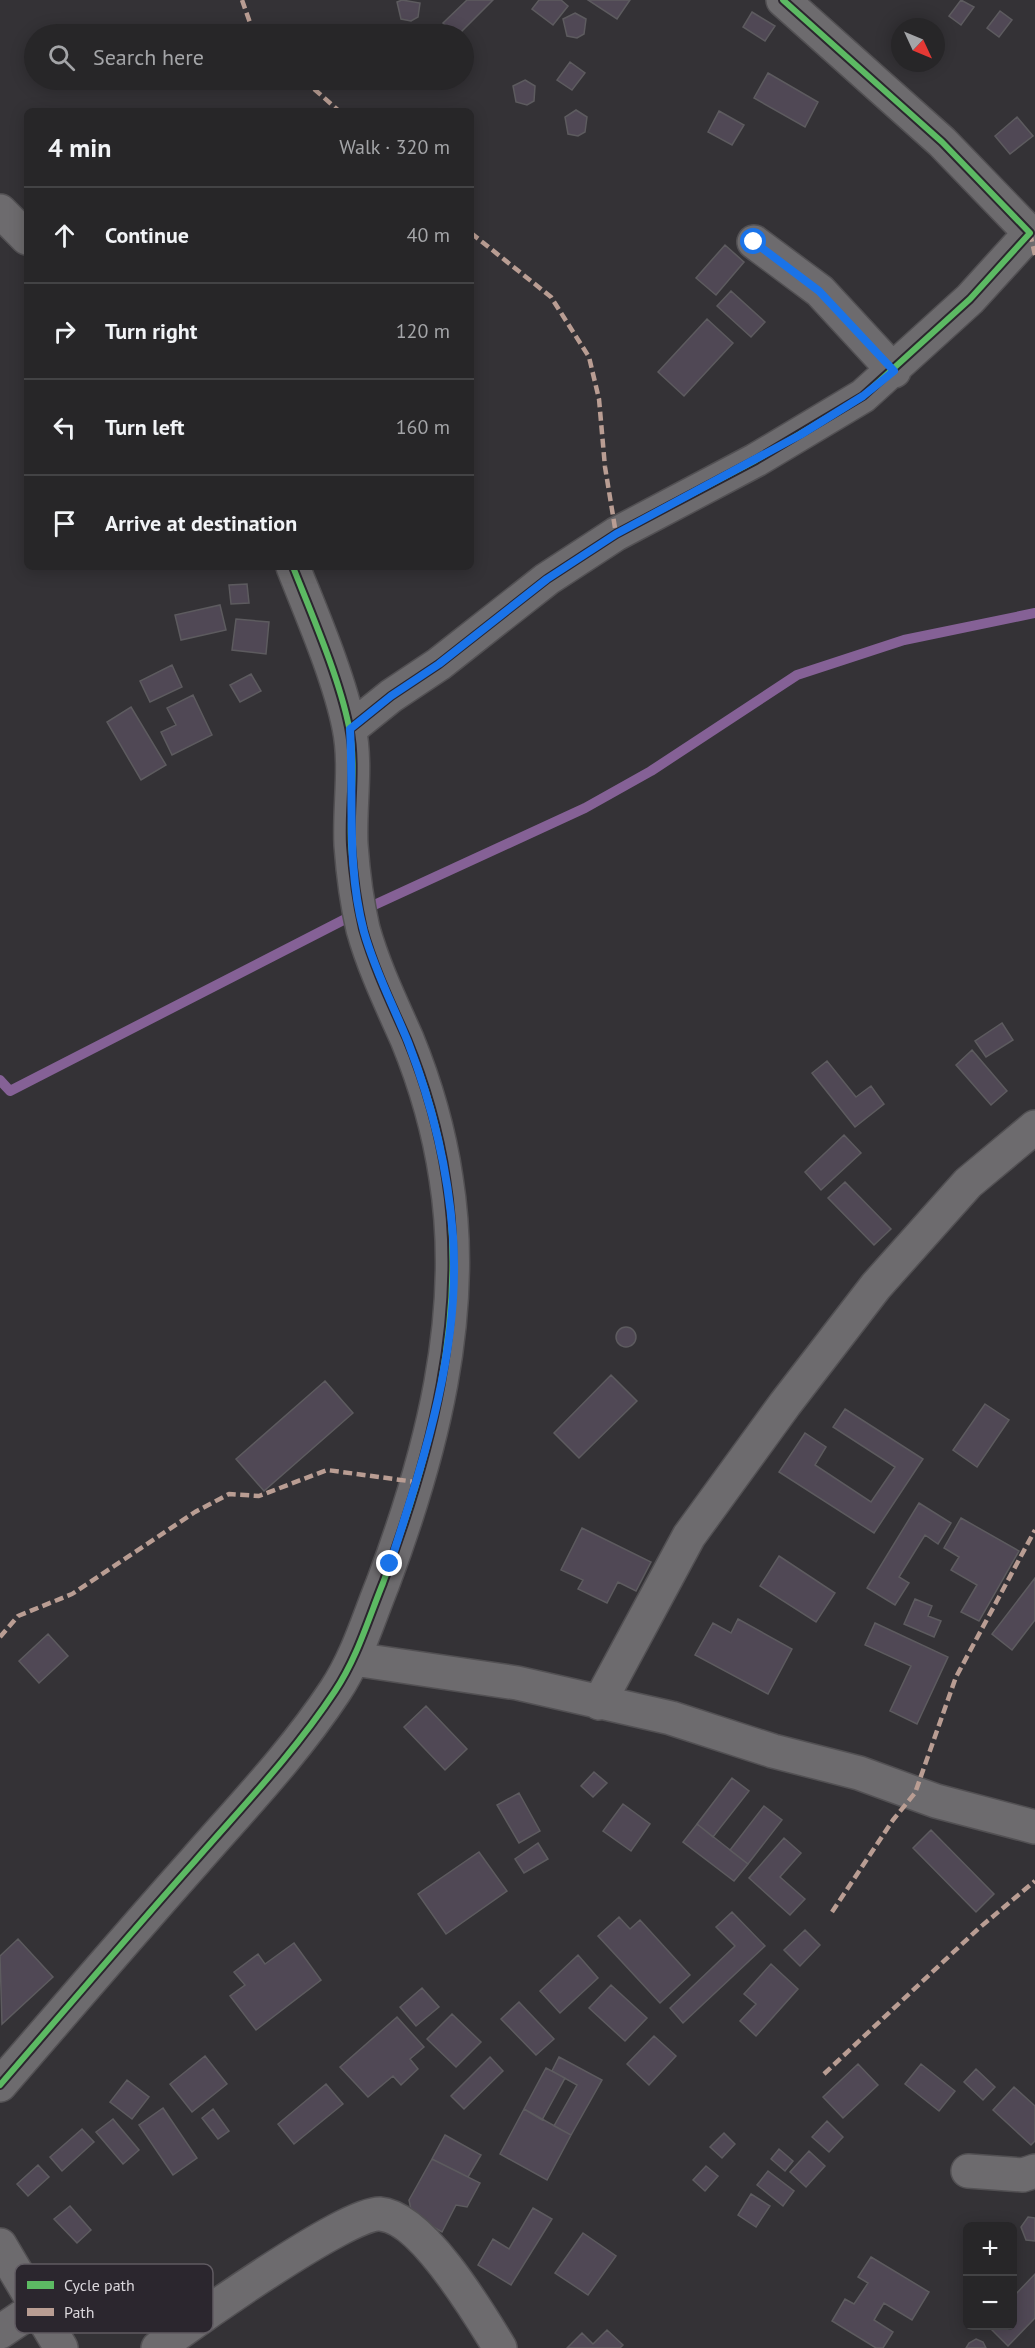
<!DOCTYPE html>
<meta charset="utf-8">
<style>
:root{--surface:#272628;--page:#333234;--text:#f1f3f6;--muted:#a4a5a8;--line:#434345}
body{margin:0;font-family:"PT Sans",sans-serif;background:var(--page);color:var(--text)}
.controls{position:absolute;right:18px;bottom:18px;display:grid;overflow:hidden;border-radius:9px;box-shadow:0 3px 15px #0003}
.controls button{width:54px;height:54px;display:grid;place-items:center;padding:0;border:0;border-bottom:2px solid var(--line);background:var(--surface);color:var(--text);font:30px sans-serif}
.compass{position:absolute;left:891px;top:18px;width:54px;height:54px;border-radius:50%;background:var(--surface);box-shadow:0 3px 15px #0003;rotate:134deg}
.stop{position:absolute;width:18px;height:18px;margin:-14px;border:4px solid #1a73e8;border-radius:50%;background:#fff}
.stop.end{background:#1a73e8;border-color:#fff;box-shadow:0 2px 6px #0008}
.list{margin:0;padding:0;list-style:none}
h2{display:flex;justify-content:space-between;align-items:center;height:78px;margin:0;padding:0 24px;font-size:26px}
h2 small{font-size:20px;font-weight:400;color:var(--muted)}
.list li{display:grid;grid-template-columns:39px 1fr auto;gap:18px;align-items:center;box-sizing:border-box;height:96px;padding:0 24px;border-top:2px solid var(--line)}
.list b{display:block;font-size:22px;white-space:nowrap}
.list em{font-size:20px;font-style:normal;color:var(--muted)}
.icon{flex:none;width:33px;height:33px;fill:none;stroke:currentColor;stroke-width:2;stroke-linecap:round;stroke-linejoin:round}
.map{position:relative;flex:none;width:1035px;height:2348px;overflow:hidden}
.search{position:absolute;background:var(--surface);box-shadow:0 3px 15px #0003;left:24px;top:24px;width:450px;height:66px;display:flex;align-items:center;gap:15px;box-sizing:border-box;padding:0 21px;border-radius:33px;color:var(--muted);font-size:22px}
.panel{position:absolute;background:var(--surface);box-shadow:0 3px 15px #0003;left:24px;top:108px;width:450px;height:462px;border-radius:9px}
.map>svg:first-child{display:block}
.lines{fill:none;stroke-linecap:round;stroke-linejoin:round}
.stream{stroke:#856196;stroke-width:10}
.building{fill:#504855;stroke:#5d5b5f;stroke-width:1.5}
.minor-casing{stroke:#525053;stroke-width:36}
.minor{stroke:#6d6b6e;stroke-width:33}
.quiet{stroke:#b99d93;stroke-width:4.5;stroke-dasharray:9 4.5;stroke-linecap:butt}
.cycleway-casing{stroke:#2b262e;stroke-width:10}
.cycleway{stroke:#5cba63;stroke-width:6}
.route{stroke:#1a73e8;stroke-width:8}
.key{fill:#2b262e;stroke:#605b62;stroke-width:1.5}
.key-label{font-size:16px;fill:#dbd7dc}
</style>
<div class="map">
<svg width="1035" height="2348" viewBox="0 0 1035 2348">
<rect width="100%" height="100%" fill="#343236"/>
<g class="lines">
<!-- stream -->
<path class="stream" d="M0,1080l10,11 349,-179 226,-104 66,-37 146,-96 107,-35 131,-27"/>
</g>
<!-- building -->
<path class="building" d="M402,0l18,3 -2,14 -7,4 -10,-2 -4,-17z
M467,0h26l-34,34h-5l-11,-11z
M539,0h22l7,6 -15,19 -21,-16z
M588,0h42l-13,19z
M961,0l13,7 -13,18 -12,-9z
M1000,11l12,9 -13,17 -12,-9z
M752,12l23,14 -10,15 -22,-14z
M575,13l11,6 -2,15 -7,4 -10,-2 -4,-17z
M570,62l15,11 -13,17 -15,-10z
M768,73l50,29 -13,25 -51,-29z
M525,80l10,6 -1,15 -7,4 -11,-3 -3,-16z
M576,110l11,7 -2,15 -7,4 -10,-2 -3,-17z
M719,111l25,14 -12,20 -24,-13z
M1017,117l16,19 -23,18 -15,-18z
M725,245l19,17 -28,33 -20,-17z
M731,291l34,31 -14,15 -34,-31z
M707,319l26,24 -49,53 -26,-24z
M247,584l2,19 -18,1 -2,-19z
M220,605l6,25 -45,10 -6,-25z
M236,619l33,3 -3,32 -34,-4z
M172,665l10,22 -32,15 -10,-21z
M251,674l10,17 -21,11 -10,-17z
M193,695l19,40 -40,20 -11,-23 15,-7 -9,-17z
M131,707l35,58 -25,15 -34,-58z
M1002,1023l11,17 -27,17 -11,-16z
M972,1050l35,41 -16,14 -35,-40z
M827,1061l29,36 15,-11 13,18 -29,23 -43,-54z
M844,1135l17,18 -40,37 -16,-18z
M845,1182l46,47 -17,16 -46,-47z
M616 1337a10 10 0 1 1 20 0a10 10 0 1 1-20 0Z
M611,1375l26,26 -58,57 -25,-25z
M325,1381l28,32 -89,78 -28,-32z
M985,1404l24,16 -32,47 -24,-17z
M845,1409l78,50 -49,74 -95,-61 26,-39 21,14 -11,18 56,37 24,-35 -62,-40z
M919,1503l32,20 -13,21 -13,-9 -26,42 10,6 -14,22 -28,-17z
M961,1518l58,33 -40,70 -18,-9 16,-27 -26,-15 8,-13 -15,-9z
M582,1528l69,34 -15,29 -18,-9 -11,21 -29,-14 5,-9 -22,-10z
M779,1556l56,37 -19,29 -56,-36z
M1035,1578v42l-23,30 -20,-16z
M915,1599l17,7 -4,10 13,5 -7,16 -30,-13z
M738,1619l54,30 -24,45 -73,-39 18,-32 18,10z
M875,1623l73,34 -31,67 -27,-13 21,-45 -46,-21z
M48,1634l20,22 -29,27 -20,-22z
M426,1706l41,43 -22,21 -41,-43z
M594,1772l13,11 -14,14 -12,-11z
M732,1778l17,13 -36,46 -16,-13z
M519,1793l21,38 -21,12 -22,-38z
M623,1804l27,20 -19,27 -28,-20z
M764,1806l18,14 -34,44 -18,-14z
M697,1824l51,40 -14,17 -51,-39z
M931,1830l63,64 -18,18 -63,-64z
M784,1838l17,15 -21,24 25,22 -15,16 -41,-37z
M538,1843l10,16 -24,14 -9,-14z
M479,1852l28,39 -61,43 -28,-40z
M732,1912l33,34 -82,77 -13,-15 65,-62 -19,-19z
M619,1917l11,12 10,-9 50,55 -30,28 -62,-67z
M805,1930l15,15 -20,21 -16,-16z
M18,1939l35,38 -51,47 -2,-68z
M294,1943l27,37 -65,50 -26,-34 15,-11 -11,-13 24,-18 7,10z
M578,1955l20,23 -38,35 -20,-22z
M771,1964l27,25 -42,47 -16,-15 16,-17 -12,-10z
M611,1985l36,33 -22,23 -36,-33z
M422,1988l17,19 -23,19 -16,-19z
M519,2002l35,37 -18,16 -35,-36z
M452,2014l29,28 -25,25 -29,-28z
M397,2017l27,30 -14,12 8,10 -17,16 -8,-9 -25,21 -28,-30z
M654,2036l22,20 -27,29 -22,-21z
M205,2056l22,28 -35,28 -22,-28z
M490,2057l13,14 -39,38 -13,-13z
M559,2057l43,23 -31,55 -17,-9 23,-41 -25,-14z
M858,2064l20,21 -35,33 -20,-21z
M921,2064l34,27 -16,20 -34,-27z
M546,2068l19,10 -23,42 -18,-11z
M976,2069l19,18 -12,13 -19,-18z
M127,2080l22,17 -17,22 -22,-17z
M326,2084l17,20 -49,40 -16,-20z
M1014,2087l21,19v35l-4,4 -38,-35z
M163,2108l34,50 -24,17 -34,-50z
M213,2109l16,22 -11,8 -16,-21z
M524,2109l47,26 -24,45 -47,-26z
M113,2119l26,31 -16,14 -27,-32z
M827,2121l16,16 -14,15 -17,-15z
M82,2129l12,13 -32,29 -12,-14z
M724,2133l11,11 -13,14 -12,-11z
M445,2135l36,20 -13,22 -36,-18z
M779,2149l14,12 -8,10 -14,-12z
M809,2151l16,15 -19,21 -16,-15z
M432,2159l48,24 -13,24 -11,-2 -14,27 -30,-17 -3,-15z
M38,2165l11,12 -21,19 -11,-12z
M706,2166l12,10 -13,15 -12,-11z
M768,2171l26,20 -11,15 -26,-21z
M751,2194l19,12 -14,21 -18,-12z
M70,2206l21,24 -14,13 -23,-24z
M533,2208l19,11 -41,66 -33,-20 15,-26 16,10z
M1028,2217l7,1v23l-9,-1 -5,-13z
M583,2233l33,23 -28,39 -33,-22z
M871,2257l58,35 -17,28 -28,-17 -10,17 19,12 -10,16h-7l-44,-27 13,-22 9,5 14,-21 -10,-6z
M1035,2274v44l-27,28 -20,-20h24v-28z
M607,2330l16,15 -3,3h-53l15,-15 11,11z
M976,2339l7,3 3,6h-20l3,-5z"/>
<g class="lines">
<defs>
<path id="minor" d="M0,211l27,27
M754,242l66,49 74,80
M350,729l41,-33 48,-32 108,-85 69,-45 140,-74 107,-64 107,-97 60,-66 -88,-91 -159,-142
M354,1659l163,24 154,35 102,33 86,22 77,28 99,26
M599,1703l90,-167 96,-132 91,-118 92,-103 67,-56
M0,2085c65,-75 129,-150 195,-224 48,-55 99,-108 140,-170 22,-33 33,-71 48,-108 48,-128 85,-268 63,-405 -7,-47 -21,-95 -39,-139 -16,-36 -33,-71 -44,-110 -6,-26 -10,-56 -12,-84 -2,-39 6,-79 -2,-118 -10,-50 -37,-112 -56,-160
M968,2171l55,4 12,-4
M0,2245l61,103
M0,2332l37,-25
M158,2348c34,-25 189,-136 222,-134 42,3 100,101 120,134"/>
</defs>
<!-- minor casing -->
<use href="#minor" class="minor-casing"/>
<!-- minor -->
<use href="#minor" class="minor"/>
<!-- quiet -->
<path class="quiet" d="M242,0l12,34
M304,80l35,31
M471,233l80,64 38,60 10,42 6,68 11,67
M1030,233l5,22
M0,1637l18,-21 54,-22 123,-82 34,-18 30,2 68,-26 89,12
M832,1912l61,-92 22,-27 41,-116 79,-147
M824,2074l154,-145 57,-48"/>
<defs>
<path id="cycleway" d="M350,729l41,-33 48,-32 108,-85 69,-45 140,-74 107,-64 107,-97 60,-66 -88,-91 -159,-142
M0,2085c65,-75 129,-150 195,-224 48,-55 99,-108 140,-170 22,-33 33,-71 48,-108 48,-128 85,-268 63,-405 -7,-47 -21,-95 -39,-139 -16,-36 -33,-71 -44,-110 -6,-26 -10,-56 -12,-84 -2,-39 6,-79 -2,-118 -10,-50 -37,-112 -56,-160"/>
</defs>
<!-- cycleway casing -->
<use href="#cycleway" class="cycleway-casing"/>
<!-- cycleway -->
<use href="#cycleway" class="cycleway"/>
</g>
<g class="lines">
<!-- route -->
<path class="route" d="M390,1564c34,-105 71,-216 63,-328 -5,-66 -21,-132 -45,-194 -15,-37 -33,-71 -44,-110 -18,-66 -10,-135 -14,-203l41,-33 48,-32 108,-85 69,-45 184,-99 63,-39 31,-25 -75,-80 -65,-49"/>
</g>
<!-- legend -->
<rect x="15" y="2264" width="198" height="69" rx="9" class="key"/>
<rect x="27" y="2281" width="27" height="8" fill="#5cba63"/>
<rect x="27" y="2308" width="27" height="8" fill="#b99d93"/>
<g class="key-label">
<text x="64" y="2291">Cycle path</text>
<text x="64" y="2318">Path</text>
</g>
</svg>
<div class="controls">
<button>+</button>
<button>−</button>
</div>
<svg class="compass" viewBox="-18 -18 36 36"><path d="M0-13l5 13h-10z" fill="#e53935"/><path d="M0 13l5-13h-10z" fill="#a4a5a8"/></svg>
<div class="stop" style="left:754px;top:242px"></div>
<div class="stop end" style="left:390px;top:1564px"></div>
<div class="search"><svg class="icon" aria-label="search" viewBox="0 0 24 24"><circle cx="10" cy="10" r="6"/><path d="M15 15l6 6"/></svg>Search here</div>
<section class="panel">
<h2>4 min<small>Walk · 320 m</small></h2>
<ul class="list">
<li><svg class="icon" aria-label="ahead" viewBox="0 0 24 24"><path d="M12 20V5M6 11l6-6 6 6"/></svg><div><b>Continue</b></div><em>40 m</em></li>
<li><svg class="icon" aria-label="right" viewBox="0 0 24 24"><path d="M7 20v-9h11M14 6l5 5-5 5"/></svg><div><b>Turn right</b></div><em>120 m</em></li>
<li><svg class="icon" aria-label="left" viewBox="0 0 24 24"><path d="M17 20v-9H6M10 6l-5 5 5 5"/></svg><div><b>Turn left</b></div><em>160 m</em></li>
<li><svg class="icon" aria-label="arrive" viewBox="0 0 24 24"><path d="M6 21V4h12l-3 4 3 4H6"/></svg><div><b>Arrive at destination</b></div></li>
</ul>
</section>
</div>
